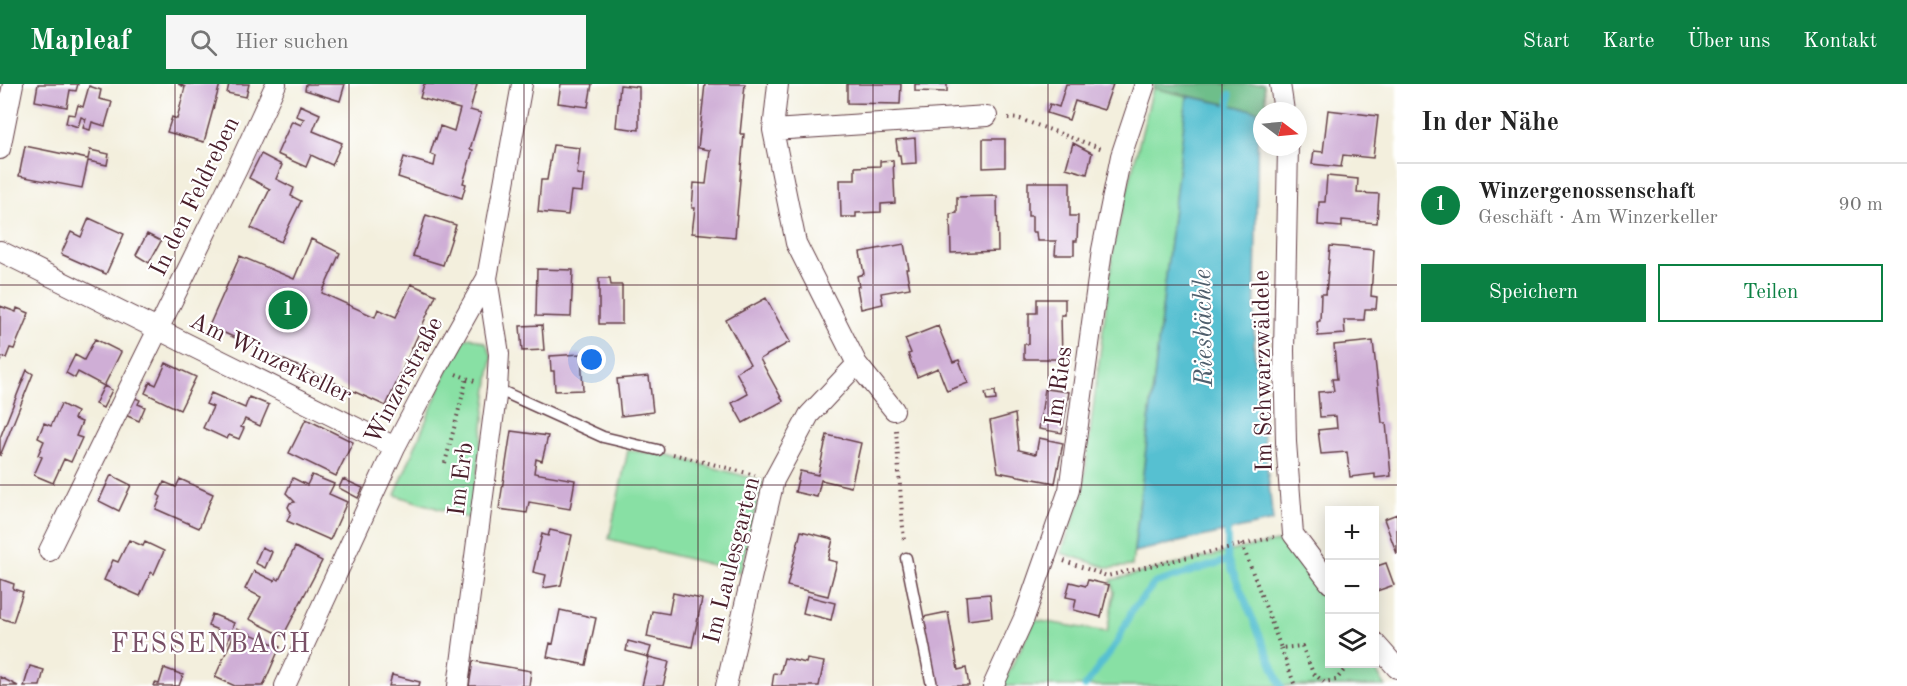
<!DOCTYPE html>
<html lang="de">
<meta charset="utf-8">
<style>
:root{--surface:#fff;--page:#f6f6f6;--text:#222;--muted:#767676;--line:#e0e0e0;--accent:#0b8043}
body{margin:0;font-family:"Old Standard TT",serif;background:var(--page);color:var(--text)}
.controls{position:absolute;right:18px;bottom:18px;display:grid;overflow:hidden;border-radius:0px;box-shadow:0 3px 15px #0003}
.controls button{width:54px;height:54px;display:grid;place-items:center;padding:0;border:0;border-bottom:2px solid var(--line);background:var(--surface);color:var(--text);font:30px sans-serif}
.compass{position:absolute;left:1253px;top:18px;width:54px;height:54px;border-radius:50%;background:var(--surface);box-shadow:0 3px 15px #0003;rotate:106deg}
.you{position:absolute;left:592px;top:276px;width:21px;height:21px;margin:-15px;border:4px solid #fff;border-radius:50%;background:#1a73e8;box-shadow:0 0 0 9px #1a73e833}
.badge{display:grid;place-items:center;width:39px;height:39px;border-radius:50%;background:var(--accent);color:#fff;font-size:20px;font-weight:700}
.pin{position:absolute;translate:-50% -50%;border:3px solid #fff;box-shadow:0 2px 6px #0006}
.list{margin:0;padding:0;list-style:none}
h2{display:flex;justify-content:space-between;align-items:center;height:78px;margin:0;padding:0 24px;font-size:26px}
h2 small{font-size:20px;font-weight:400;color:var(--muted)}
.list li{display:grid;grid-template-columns:39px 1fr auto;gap:18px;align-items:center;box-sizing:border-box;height:84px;padding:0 24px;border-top:2px solid var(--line)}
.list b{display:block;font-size:22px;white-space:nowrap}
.list p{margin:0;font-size:20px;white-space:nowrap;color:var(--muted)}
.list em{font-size:20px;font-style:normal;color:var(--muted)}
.actions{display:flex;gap:12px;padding:18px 24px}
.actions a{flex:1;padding:14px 0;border:2px solid var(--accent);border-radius:0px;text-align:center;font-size:21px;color:var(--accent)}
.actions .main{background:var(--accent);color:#fff}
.icon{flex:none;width:33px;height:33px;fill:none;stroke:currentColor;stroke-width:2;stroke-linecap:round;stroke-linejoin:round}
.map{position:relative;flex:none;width:1397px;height:602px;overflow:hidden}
header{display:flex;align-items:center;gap:36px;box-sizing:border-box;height:84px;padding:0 30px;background:var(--accent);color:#fff}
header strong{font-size:28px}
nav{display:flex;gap:33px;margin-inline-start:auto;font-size:21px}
.search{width:420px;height:54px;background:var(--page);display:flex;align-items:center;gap:15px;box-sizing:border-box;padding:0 21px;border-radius:0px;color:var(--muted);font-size:22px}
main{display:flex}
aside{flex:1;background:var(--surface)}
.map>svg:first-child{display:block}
.green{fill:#88e0a4;stroke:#698068;stroke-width:1.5}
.forest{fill:#6ebe8a;stroke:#5c6e5a;stroke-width:1.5}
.water{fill:#56c0d1;stroke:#50707e;stroke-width:1.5}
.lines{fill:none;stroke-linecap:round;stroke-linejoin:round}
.stream{stroke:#56c0d1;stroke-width:7}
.building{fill:#cfaed6}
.lane-casing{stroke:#633e46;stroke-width:13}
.street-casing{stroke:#633e46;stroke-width:22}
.path{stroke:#633e46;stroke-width:4;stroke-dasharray:1.5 4.5;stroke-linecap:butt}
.lane{stroke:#fff;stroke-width:10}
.street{stroke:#fff;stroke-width:20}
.grid{fill:none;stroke:#4a1f2b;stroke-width:1.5;stroke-opacity:0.55}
.labels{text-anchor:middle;stroke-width:4.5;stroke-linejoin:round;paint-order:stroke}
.street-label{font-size:24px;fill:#4a1f2b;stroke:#fff}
.water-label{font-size:26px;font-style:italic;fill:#4f5f6d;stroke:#fff}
.quarter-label{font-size:27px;letter-spacing:1.5px;fill:#795167;stroke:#fff}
</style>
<header>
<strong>Mapleaf</strong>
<div class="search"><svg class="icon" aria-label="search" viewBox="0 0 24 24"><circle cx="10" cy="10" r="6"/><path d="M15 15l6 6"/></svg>Hier suchen</div>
<nav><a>Start</a><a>Karte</a><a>Über uns</a><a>Kontakt</a></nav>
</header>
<main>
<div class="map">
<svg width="1397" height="602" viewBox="0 0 1397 602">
<rect width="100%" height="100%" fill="#fff"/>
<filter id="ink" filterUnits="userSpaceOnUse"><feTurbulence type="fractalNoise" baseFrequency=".0167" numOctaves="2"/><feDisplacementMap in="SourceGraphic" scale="12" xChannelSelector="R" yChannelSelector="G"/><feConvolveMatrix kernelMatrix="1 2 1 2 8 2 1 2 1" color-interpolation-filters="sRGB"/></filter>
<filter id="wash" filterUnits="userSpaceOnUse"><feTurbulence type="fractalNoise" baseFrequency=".008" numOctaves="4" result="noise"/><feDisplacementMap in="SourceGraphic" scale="24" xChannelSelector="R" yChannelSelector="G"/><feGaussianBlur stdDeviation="1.35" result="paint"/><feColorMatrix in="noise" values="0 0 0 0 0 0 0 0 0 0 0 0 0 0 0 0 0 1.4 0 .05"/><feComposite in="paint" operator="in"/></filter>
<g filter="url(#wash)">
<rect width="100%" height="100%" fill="#f3efdd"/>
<!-- green -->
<path class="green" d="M1153,4l34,8 -55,470 -23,2 -48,-15 21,-57 32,-253z
M470,253l16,6 6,14 -21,162 -76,-24 60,-144 6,-10z
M628,366l43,6 92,25 -23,91 -131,-33z
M1288,456l41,62 1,62h41l15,22h-384l33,-66 72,12 7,-40 -3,-12 137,-33z"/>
<!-- forest -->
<path class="forest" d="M1154,0h110l3,27h-9l-105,-23z"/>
<!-- water -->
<path class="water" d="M1187,12l71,15 -4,236 19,174 -139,31z"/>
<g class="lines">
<!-- stream -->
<path class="stream" d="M1229,29l1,-19
M1227,438l1,38 53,126
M1085,602l31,-42 17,-35 22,-26 73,-23"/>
</g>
<g id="blocks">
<!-- building -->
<path class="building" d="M38,0h40l-2,7 -6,-1 -3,17 -32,-6z
M178,0h42l-16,58 -37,-10 5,-15 5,2 8,-32z
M229,0h20l-3,13 -19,-4z
M306,0h39l-5,17 -35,-11z
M424,0h53l-7,26 11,3 -11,36 3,1 -10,33 3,1 -4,14 -64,-21 6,-20 30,9 2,-10 -6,-2 5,-16 1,1 4,-13 14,5 6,-22 -40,-11z
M561,0h31l-4,23 -30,-4z
M705,0h40l-5,50h4l-9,103 -43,-4 3,-25h-3l2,-25 12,1 4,-34 -12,-2z
M847,0h54l-1,20 -53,-1z
M915,0h32v8l-32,-1z
M1066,0h47l-9,26 -29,-9 -6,19 -22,-7 3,-9 9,3z
M620,1l19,2v43l-23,-3z
M89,2l12,4 -2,9 13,3 -7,24 -13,-4 -2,8 -7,-2 3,-9 -5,-2 -3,10 -12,-4 2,-9 7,1 3,-10 5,2z
M300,21l20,9 -7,17 29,12 -10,22 -21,-10 -5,12 -29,-13 15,-33 9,4 3,-6 -8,-3z
M1328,26l50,6 -5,42 -30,-3 -2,12 -29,-3 2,-13 9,1z
M915,54l1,25 -15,1 -1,-9h-2l-2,-15z
M983,55h22v28l-22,1z
M1073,59l19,10 -5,21 -21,-6z
M553,61l27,3 -3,26 7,1 -2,17 -11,-1 -3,24 -30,-3 3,-32h6z
M25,62l63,13 2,-9 19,4 -2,11 -19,-4 -6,27 -63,-12z
M261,70l21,11 -6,14 18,9 -3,8 10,5 -20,41 -30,-14 19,-39 -21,-11z
M893,76l2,43 -14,1v8l-25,1v4h-15l-1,-37h15v-13l25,-1v-5z
M1327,92l31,3 -1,14 22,1 -2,29 -35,-3v7l-24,-2 1,-23h6z
M1028,98h42v34h8l-1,25h-3v14h-19l1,-14h-19l-1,-9h-4v-16h-4z
M997,112l1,55 -47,2 -1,-39 7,-1v-16z
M426,131l30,10 -13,40 -30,-9z
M89,134l35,16 -18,40 -45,-20 10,-22 10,5z
M147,150l14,7 -12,22 -13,-8z
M311,155l29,14 -18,40 53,24 3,-8 18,8 15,-33 25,11 -50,111 -177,-80 31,-70 54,23z
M904,160l5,25h-3l4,19 -29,5 2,11 -22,5 -4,-22 2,-1 -2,-10 7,-2 -4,-22z
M1330,162l44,4 -3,46 6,1 -1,12h-11l-1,11h-20l1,14 -27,2 -1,-14 3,-1 1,-27h5z
M537,185l36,1 -2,47 -35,-1z
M599,194h11l1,7h11v39h-23z
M766,214l24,44 -30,17 23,42 -40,22 -11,-20 16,-9 -12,-22 14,-8 -24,-44z
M1037,215h28v16h-4l1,44h-38v-15h5v-31h8z
M0,222l16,6 1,-4 12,5 -15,36 -4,-1 -4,10 -4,-1 -2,5z
M542,241l2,25 -22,1 -2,-25z
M938,242l15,36 6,-2 9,23 -21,8 -9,-23 -21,9 -9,-23 3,-1 -6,-14z
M95,255l26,13 -17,34 -26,-14 -3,6 -9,-5 9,-18 9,5z
M1373,257l9,82h4l5,53 -16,2v-4l-25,3 -3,-25 -26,2 -3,-24 19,-2 -1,-12 -16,1 -2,-25 16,-1 -2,-12h5l-3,-34z
M581,270l2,36 -28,1 -1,-20h-3l-1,-15z
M166,279l30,14 -16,33 -35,-17 5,-11 6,3z
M27,286l6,4 -33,82v-18z
M649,292l4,36 -32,4 -4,-37z
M104,302l8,4 -9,18 -8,-4z
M1045,305l24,3 -7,41 -23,-4z
M995,307l1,9 -9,1 -2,-8z
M211,309l34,15 4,-11 20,8 -9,21 -15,-7 -4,8 3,1 -5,11 -10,-4 -2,4 -24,-11 10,-21 -7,-3z
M131,312l9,4 -2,4 7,3 -6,14 -16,-7z
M61,320l16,8 -3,7 8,3 -6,14 6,2 -11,24 -7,-3 -11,24 -19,-8 8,-18 -4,-2 6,-14 -6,-3 6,-15 7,3z
M1015,330l4,36 17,4 3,-16 24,5 -8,40 -57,-11 -8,-51z
M306,335l47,23 -17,34 -47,-23z
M511,347l37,5 -6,25 -6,-2 -2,14 41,7 -5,29 -41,-7 -2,11 -28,-4z
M827,351l34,8 -10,44 -30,-7 -4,17 -22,-5 5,-21 18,4z
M111,391l20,10 -12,26 -20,-10z
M312,391l22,9 -5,10 18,8 -17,38 -43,-19 4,-9 -3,-5 2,-4 5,-1 -9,-9 7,-15 14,7z
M180,395l33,15 -14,34 -43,-19 5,-12 -3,-2 6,-13 12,5z
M343,395l20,9 -5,10 -19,-10z
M1397,430v40l-13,-35z
M550,446l22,5 -11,50 -18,3 3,-13 -13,-3 9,-38 6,2z
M801,447l32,8 -5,21 9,2 -9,34 -41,-10z
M129,456l14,6 2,-4 19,9 -10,23 -3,-2 -11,24 -36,-16 9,-20 5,2z
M262,463l10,5 -7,16 -10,-5z
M295,463l27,14 -39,75 -34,-17 12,-22 -16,-8 9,-18 20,10 2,-3 3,2z
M1386,479l8,22 -20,7v-25z
M0,495l14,5 -1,5 10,3 -10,30 -13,-4z
M1088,496l21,5 -8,32 -27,-7 2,-11 -10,-2 4,-15 16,4z
M673,509l29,6 -10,48 -45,-10 5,-26 17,3z
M990,510l2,23 -24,3 -2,-24z
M807,512l28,7 -4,17 -28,-7z
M560,526l36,8 -10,47 -39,-8 3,-14 3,1z
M948,528l10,58 8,-2 3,18h-33l-13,-69z
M212,530l22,9 -7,20 -12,-4 3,-9 -10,-4z
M237,544l43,19 -17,39h-28l-20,-9z
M628,557l23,6 -3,10 -22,-6z
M649,573l20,5 -6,24h-21z
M784,574l22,5 1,-4 17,3 -5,24h-47l2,-13 6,1z
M473,577l58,10 -2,15h-60z
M30,582l14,4 -4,16h-16z
M164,584l19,7 -4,11h-25l1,-3 4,1z
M392,591l28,7 -1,4h-30z
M0,593l18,9h-18z"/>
</g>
</g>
<g filter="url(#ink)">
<use href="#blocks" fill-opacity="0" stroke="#633e46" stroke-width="1.5"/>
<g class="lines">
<defs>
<path id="lane" d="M497,305l106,48 55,13
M906,474l26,128"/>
<path id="street" d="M778,0l-5,46 23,113 61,121 37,46
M1280,0l4,27
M773,46l214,-14
M1288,63l-4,204 2,91 7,92 37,49
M0,65l13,-65
M0,167l395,196
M49,467l188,-382 39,-85
M1374,558l23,26
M285,602l110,-239 42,-80 50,-89 35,-194
M458,602l39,-297 2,-35 -12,-76
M726,602l48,-206 35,-65 48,-51
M993,602l31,-68 45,-128 33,-240 19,-94 24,-72"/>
</defs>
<!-- lane casing -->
<use href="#lane" class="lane-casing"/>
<!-- street casing -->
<use href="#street" class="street-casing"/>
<!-- path -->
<path class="path" d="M1008,34l12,1 83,30
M456,290l21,8
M896,346l8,112
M673,370l82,21
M445,379l22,-85
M1242,460l39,104 21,-2 11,27 11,9 12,-2 13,-16
M1064,477l43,15 167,-39
M1281,564l14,38"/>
<!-- lane -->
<use href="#lane" class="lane"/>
<!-- street -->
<use href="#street" class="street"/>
</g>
</g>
<!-- grid -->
<path class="grid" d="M175,0v602M349,0v602M524,0v602M698,0v602M873,0v602M1048,0v602M1222,0v602M0,201h1397M0,401h1397"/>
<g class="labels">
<!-- street labels -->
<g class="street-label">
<text transform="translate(194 112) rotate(-64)" y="8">In den Feldreben</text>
<text transform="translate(271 273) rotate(26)" y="8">Am Winzerkeller</text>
<text transform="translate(1262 287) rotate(-91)" y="8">Im Schwarzwäldele</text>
<text transform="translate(403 296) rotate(-62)" y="8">Winzerstraße</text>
<text transform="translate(1058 302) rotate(-82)" y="8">Im Ries</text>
<text transform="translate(460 395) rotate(-83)" y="8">Im Erb</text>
<text transform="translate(731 476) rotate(-76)" y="8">Im Laulesgarten</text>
</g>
<!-- water labels -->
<g class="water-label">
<text transform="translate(1202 244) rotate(-91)" y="9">Riesbächle</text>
</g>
<!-- quarter labels -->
<g class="quarter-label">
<text x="211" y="568">FESSENBACH</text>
</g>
</g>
</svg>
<div class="controls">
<button>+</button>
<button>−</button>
<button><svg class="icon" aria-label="layers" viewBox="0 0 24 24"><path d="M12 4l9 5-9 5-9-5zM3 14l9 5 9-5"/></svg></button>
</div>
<svg class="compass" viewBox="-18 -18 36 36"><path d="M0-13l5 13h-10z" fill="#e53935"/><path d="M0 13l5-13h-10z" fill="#767676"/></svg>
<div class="you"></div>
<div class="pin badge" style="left:288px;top:226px">1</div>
</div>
<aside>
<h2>In der Nähe<small></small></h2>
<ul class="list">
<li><span class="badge">1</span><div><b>Winzergenossenschaft</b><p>Geschäft · Am Winzerkeller</p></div><em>90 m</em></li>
</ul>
<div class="actions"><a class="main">Speichern</a><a>Teilen</a></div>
</aside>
</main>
